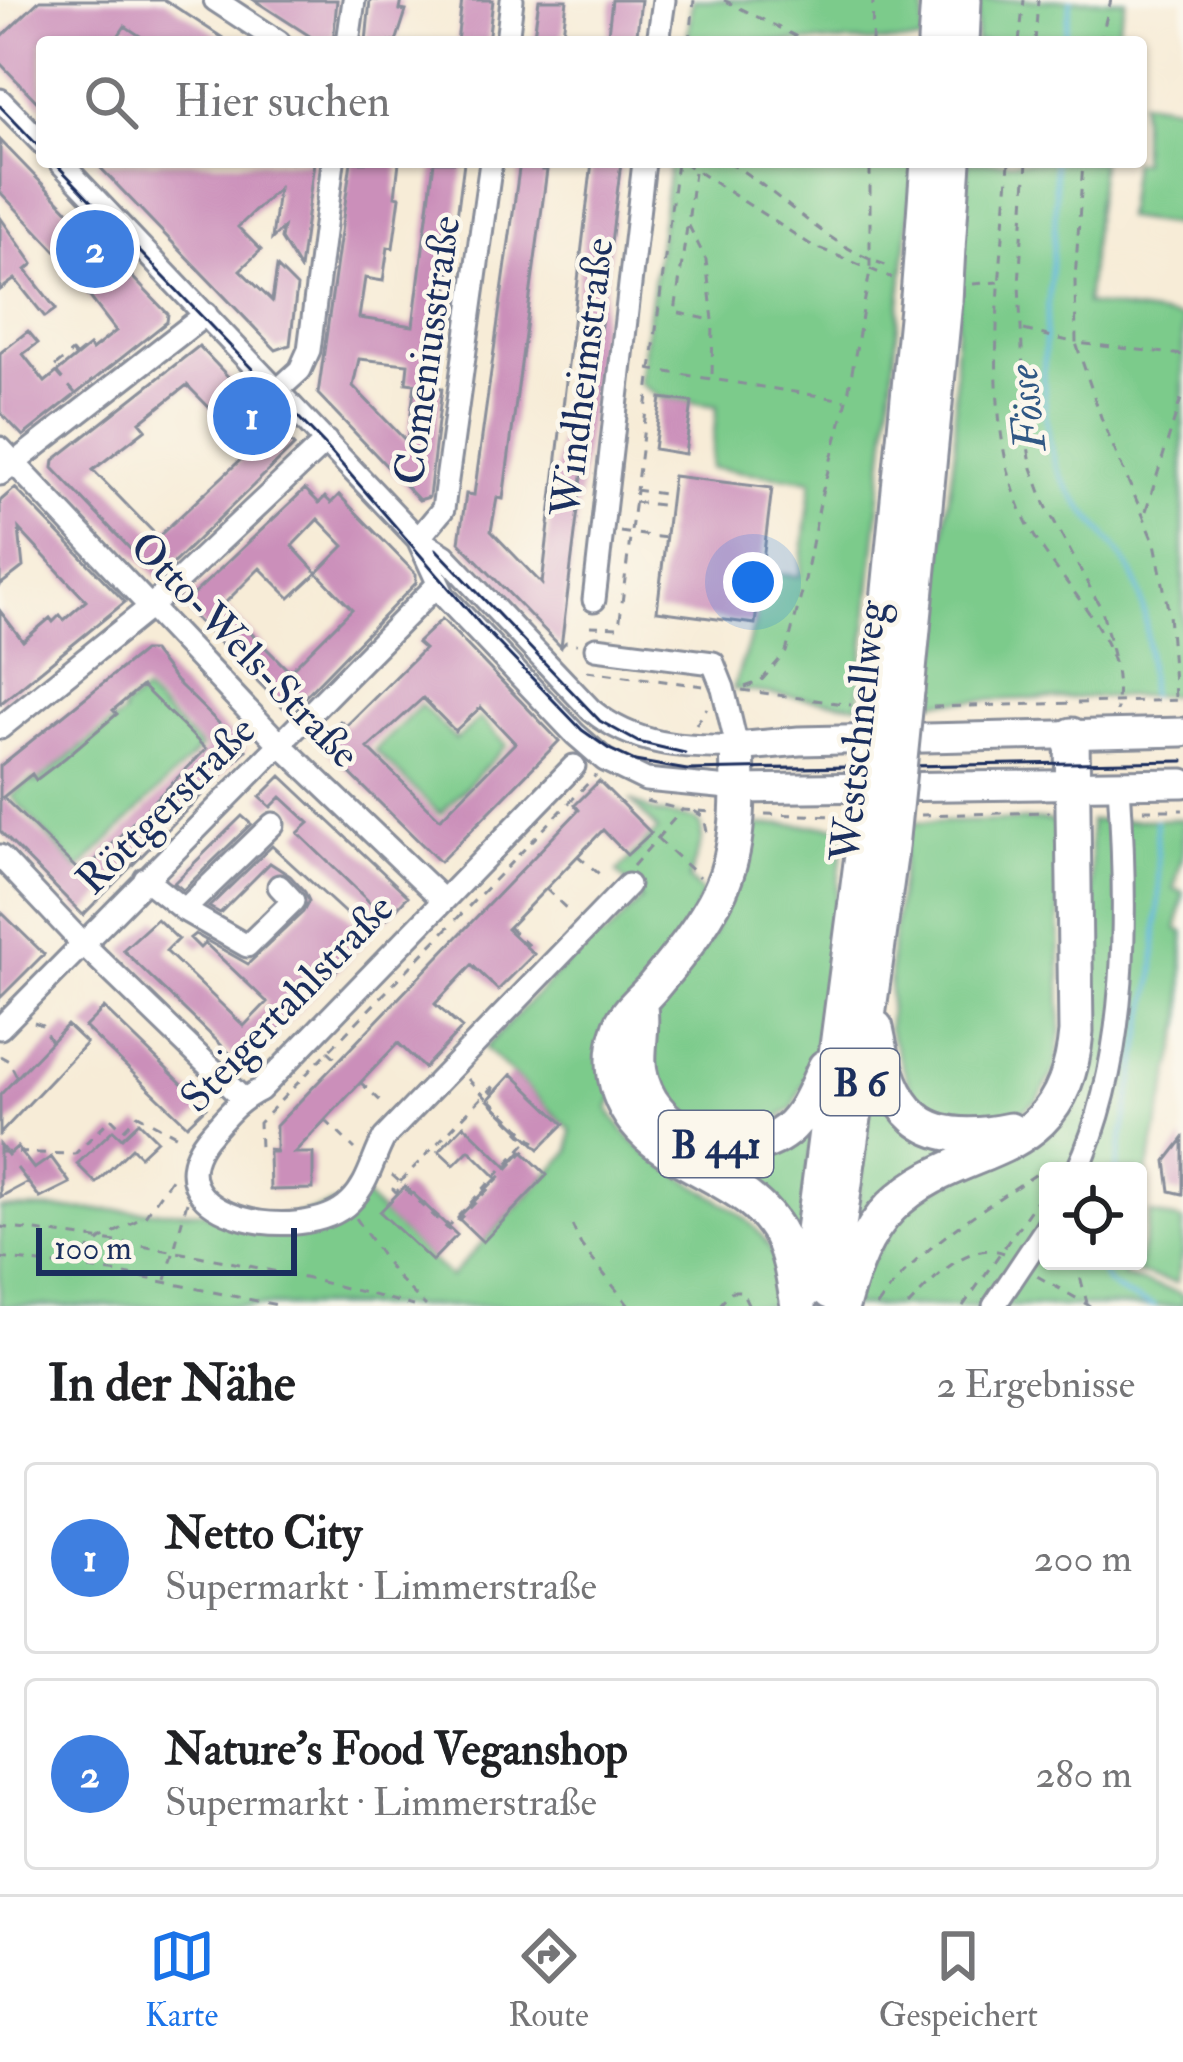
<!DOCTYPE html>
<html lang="de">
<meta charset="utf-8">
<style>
:root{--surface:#fff;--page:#f2f2f2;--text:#202124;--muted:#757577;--line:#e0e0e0;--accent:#1a73e8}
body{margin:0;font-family:"IM FELL Double Pica",serif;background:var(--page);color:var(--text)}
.controls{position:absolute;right:36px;bottom:36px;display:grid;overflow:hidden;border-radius:12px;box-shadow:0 3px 9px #0004}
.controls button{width:108px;height:108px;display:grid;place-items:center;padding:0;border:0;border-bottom:3px solid var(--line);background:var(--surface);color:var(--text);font:60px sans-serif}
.scale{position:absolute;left:36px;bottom:30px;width:261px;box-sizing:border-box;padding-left:12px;border:6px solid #1b2f5e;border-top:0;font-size:33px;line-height:42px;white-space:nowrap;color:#1b2f5e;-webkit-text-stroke:9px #fbf7ec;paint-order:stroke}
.you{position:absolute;left:753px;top:582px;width:42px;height:42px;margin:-30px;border:9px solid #fff;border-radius:50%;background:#1a73e8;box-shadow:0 0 0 18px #1a73e833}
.badge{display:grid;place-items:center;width:78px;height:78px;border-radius:50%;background:var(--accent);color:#fff;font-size:39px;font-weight:700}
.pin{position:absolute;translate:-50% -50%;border:6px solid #fff;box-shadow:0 3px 12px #0006}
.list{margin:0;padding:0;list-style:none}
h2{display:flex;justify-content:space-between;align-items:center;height:156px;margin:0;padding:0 48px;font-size:51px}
h2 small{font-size:39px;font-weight:400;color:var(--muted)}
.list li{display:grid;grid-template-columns:78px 1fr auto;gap:36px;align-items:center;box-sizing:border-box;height:192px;margin:0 24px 24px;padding:0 24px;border:3px solid var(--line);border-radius:12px}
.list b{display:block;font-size:45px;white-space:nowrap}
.list p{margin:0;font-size:39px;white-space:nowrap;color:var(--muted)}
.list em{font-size:39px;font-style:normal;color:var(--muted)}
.icon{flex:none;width:66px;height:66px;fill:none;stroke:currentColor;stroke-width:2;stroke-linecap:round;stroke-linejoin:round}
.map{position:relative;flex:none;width:1183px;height:1306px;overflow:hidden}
.search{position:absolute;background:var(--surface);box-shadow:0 3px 9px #0004;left:36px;right:36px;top:36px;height:132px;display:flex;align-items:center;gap:30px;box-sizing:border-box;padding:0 42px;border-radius:12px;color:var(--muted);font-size:45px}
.sheet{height:588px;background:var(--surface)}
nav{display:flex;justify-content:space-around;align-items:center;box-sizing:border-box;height:168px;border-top:3px solid var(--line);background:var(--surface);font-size:33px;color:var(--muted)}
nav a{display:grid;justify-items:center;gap:6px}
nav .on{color:var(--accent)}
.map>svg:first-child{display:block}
.green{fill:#7bcb8b;stroke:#4b7d74;stroke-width:3}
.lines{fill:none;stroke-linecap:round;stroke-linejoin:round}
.stream{stroke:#61b7dd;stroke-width:4.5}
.building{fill:#cb8fba;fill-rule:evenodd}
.minor-casing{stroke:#898e9a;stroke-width:27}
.major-casing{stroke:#898e9a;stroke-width:33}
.highway-casing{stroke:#898e9a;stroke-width:39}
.path{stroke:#898e9a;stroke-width:3;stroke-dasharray:9 9;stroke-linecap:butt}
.minor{stroke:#fff;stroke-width:21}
.major{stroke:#fff;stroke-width:27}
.highway{stroke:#fff;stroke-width:33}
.tram{stroke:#1b2f5e;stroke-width:3}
.highway-bridge-casing{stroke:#898e9a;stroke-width:39;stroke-linecap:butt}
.highway-bridge{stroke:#fff;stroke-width:33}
.labels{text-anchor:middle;stroke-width:9;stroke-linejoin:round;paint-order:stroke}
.shield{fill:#fbf7ec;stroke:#5e6b89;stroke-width:3}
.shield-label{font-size:39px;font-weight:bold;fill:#1b2f5e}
.street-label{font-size:42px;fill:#1b2f5e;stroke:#fbf7ec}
.water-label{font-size:45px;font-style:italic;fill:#305884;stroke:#fbf7ec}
</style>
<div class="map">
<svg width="1183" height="1306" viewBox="0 0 1183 1306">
<rect width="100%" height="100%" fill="#fbf7ec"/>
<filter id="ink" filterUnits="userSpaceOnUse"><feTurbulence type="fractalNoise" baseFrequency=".00833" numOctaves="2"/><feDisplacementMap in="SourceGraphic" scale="24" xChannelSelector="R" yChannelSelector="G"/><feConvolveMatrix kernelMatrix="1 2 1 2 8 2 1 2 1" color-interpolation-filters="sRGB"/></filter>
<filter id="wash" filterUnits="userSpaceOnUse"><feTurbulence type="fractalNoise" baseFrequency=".004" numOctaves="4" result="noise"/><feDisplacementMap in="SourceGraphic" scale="48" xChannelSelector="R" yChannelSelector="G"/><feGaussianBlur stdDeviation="2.7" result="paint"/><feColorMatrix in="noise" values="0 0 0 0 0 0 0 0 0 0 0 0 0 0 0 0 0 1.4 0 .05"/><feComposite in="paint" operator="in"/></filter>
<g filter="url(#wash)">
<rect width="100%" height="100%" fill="#f7ecd7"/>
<!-- green -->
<path class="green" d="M692,0h233l-2,42h-236z
M978,0h148l-12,42h-138z
M1141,101l42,6v119l-58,-8 7,-56h9z
M670,162h245l-57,543 -125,-16 22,-65 6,-51 39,3 12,-96 -102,-12 7,-62 -56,-8 -22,-15z
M968,162h133l-15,142 97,14v377l-261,7 33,-254v-95z
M144,692l57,56 -122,122 -68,-74 21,-16 4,3 88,-69 -2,-4z
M421,705l35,35 24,-22 27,27 -67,69 -65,-64z
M630,800l26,13 38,6 7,6 1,15 -13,39 14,15 -94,215c37,72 141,83 166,150 5,15 6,32 9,47h-784v-98l202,4 34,13 18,2 110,-31 86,81 120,-126 1,-21 -86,-82 104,-108 17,-4 36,-37 -25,-27 41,-42z
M1183,819v33l-9,37 9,3 -6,37 6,3v87l-45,192v-40h-90v90h79l-3,16 53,15 6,4v10h-333l6,-23 56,-83 128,-60 28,-23 13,-27 15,-59 -6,-210z
M1044,820l14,4 3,208 -6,38 -17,30 -24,16 -61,6 -38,-22 -26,-70 2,-75 17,-132z
M784,824l61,3 -28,227 -25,55 -31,19 -29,5 -43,-12 -34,-39 -4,-56 11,-23 50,-66 40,-111z
M873,1075l102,71 -122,89z
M815,1111l-15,136 -105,-101z
M1150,1213l33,8v32l-7,30 -39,-10z"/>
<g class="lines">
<!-- stream -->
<path class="stream" d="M1064,42l7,-42
M1054,162c9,96 -26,199 -1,294 13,48 61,78 81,122 16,35 13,80 16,118
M1116,1171l38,-198 5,-81 -3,-72
M1101,1261c-2,29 30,35 53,45"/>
</g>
<g id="blocks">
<!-- building -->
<path class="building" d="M40,0h125l64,42h-80l-24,-16 -11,16h-72v65l-42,-44v-25z
M254,0h83l-4,42h-14z
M370,0h32l-2,10 6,1 -10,31h-30z
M462,0h31l-5,42h-31z
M539,0h28l-5,42h-29z
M612,0h29l-5,42h-29z
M0,140l168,174 -1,8 -144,114 -23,-24v-59l28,-22 10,12 -15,11 22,28 44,-36 3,4 24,-19 -30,-39 5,-4 -91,-96z
M95,162h219l-14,107 -19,-30 2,-11 -11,11 6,-50 -40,38 23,23 -21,20 32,31 5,-34 20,20 -7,58 -14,5z
M351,162h48l-4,34 5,1 -7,51 -5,-1 -5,34 -18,-3 -6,40 54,8 21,-164h30l-29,225 7,1 -13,109 -10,3 -101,-106zM359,359l49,5 -2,19 9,1 -8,58 -54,-56z
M520,162h23l-1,8h5l-44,329 -6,-1 -6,33 51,53 50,-422h29l-60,485 -102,-105 7,-48 8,1z
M0,217l33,47 -7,6 30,39 -11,8 -30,-38 -15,11z
M199,346l95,100 -136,132 -105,-110 1,-8zM187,385l64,65 -93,87 -65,-67 53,-41 -6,-7z
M661,398l31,4 -7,52 -31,-5z
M673,476l99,12 -17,136 -98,-13z
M15,488l110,114 -125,102v-93l23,30 27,-23 3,4 7,-7 4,5 22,-19 -67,-72 4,38 -23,18v-84z
M305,489l14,14 6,-6 6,6 8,-8 77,79v9l-127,130 -107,-108zM318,519l26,27 -27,27 -25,-27zM260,568l30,30 27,-25 35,36 -60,60 -6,-1 -63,-63z
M442,619l117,122 -119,121 -121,-119 21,-22 6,5 78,-77 -7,-6zM423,698l32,33 26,-24 34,36 -75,76 -72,-71z
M143,651h9l24,30 70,69 -163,165 -83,-84v-65zM142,686l64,63 -124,125 -79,-77 29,-23 4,6 29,-22 52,-44 -4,-4z
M281,776l127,120 -21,23 -89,-86 11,-10 -28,-26 -10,10 -11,-10z
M599,781l52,52 -24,22 -24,-25 -96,99 27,25 -36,36 -26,-25 -37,39 27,24 -38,40 -26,-25 -104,110h19v36l-43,1 -1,-38h7v-26l303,-316 -4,-5z
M242,816l9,8 -68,66 -9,-7z
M272,846l98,90 -126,131 -121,-117 34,-31 21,20 -12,12 78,75 23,-24 -62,-59 -5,5 -10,-10 5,-4 53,30 55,-52 6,-11 -4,-9 -15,-16 -20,-13 -50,50 -11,-6z
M0,911l44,43 -44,44z
M104,1008l102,99 -19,18 -102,-98z
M67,1025l19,18 -86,91v-39z
M512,1074l52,50 -25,25 -51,-49z
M139,1122l18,18 -17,16 -8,-8 -36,35 -19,-19 36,-34 9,8z
M464,1125l43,42 15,-16 25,24 -64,67 -25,-24 39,-40 -28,-28 -15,15 -15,-14z
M1183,1139v55l-13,-3 -4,-30z
M0,1145l8,10 9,-8 17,22 17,-12 19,26 -30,15 -23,-30 11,14 -28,15z
M405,1186l52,49 -25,26 -52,-49z"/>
</g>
</g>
<g filter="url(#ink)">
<use href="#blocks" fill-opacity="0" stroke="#898e9a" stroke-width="3"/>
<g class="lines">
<defs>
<path id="minor" d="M215,0l64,42
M348,42l6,-42
M507,42l5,-42
M658,42l6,-42
M0,100l42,43
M60,162l358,377 27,17 146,154c44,36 92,38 146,37l-14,-59 -10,-25 -117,-15
M278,390l22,-20 9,-20 24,-188
M0,448l279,295 163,156
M0,474l206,-160
M418,539l26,57 131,138 30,26 41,20 93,9
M418,539l25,-30 48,-347
M594,600l50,-438
M0,728l149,-120 177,-167
M574,766l-314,324c-21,10 -33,25 -48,42 -74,84 91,117 138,70 19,-19 22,-42 34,-64l244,-253
M0,856l82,87 160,155
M145,879l39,31 89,-86
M184,910l63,36 46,-45 -14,-15
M0,1028l437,-443
M1077,1171c53,-113 50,-265 42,-387
M994,1306l54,-81"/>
<path id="major" d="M737,747l62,-6 384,-9
M739,789l444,-6"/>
<path id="highway" d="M935,42l3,-42
M962,42l2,-42
M922,244l6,-82
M948,248l6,-86
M907,691l38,-390
M879,692l39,-395
M737,747c2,48 3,100 -17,144 -17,35 -43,67 -68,97 -12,14 -28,25 -33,43 -5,14 -6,30 -4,45 16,93 129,88 165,159 11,22 14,48 18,71
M640,1007c4,25 -6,49 2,74 16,56 98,87 145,49 19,-16 28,-41 38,-63
M876,1028c16,84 43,121 134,102
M805,1292l57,-437
M830,1292l60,-435
M842,1306c10,-36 23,-73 49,-99 70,-70 173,-38 185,-175l-4,-297"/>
</defs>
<!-- minor casing -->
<use href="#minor" class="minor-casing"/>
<!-- major casing -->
<use href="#major" class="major-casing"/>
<!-- highway casing -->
<use href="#highway" class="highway-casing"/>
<!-- path -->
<path class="path" d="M724,0l83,42
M690,42l4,-42
M872,42l1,-42
M1019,42l5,-42
M1035,42l3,-42
M1100,42l11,-42
M683,162l128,83 81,33
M728,162c56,33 100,87 164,105
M1009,162c-7,109 -31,253 15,355 24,52 76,94 91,149 4,14 2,32 2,46
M1027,162l-8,122 7,152 6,32 14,38 56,104 13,53
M694,172l-6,52 18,36 7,60 -1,58
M687,227l-12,85 36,8
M973,284l26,-2
M1024,330l52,13 -1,-63 8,-118
M648,369l197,31
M75,393l-22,-25 19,-16 4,5
M635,490l36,5
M634,502l36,4
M1146,511l37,-119
M620,532l46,6
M590,626l29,1 58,-465
M560,648l6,-6 11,2
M587,671l116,15
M745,687l16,-6 25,-29 18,-67 18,-92 25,-93 23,-129v-109
M742,690l109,15
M1175,697l-6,-83 -14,-71 -52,-120 -27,-80 107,12
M933,707l250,-7
M696,725l11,-17
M646,801l37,9 30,2
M1143,810h40
M694,811l10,6 4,20
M765,814l74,2
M921,815l128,-3
M658,839l41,38
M578,856l26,22
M633,866l49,-56
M546,889l25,24
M509,927l25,24
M472,966l25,23
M435,1004l25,23
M34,1022l8,3 9,17
M398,1043l24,23
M328,1051l11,10
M0,1056l9,5 8,16
M360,1082l25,23
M492,1087l2,2 -7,8 47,44 -85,89 -47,-44 -6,6 -3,-3z
M325,1120l30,29
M276,1150l-16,-2 -1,-25 337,-348
M0,1152l75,2 36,-36 12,12 15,-15 45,24
M392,1175l57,51 79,-85 -60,-62
M356,1218l39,57 31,31
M572,1225l9,20 48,61
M0,1227c141,15 277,41 414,79
M0,1258l120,15 162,33
M1076,1261l11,42
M70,1265l32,-26 43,-23 29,-41
M1037,1276l53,30
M166,1280l21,-78
M719,1306l13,-15h10l7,15
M877,1306c43,-63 118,-104 181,-146
M908,1306c24,-25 59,-67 96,-53
M963,1306l85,-121"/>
<!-- minor -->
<use href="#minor" class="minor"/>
<!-- major -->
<use href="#major" class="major"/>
<!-- highway -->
<use href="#highway" class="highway"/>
<!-- tram -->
<path class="tram" d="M0,106l42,44
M54,162l270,282 156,180 102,106 27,19 26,12 52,9 496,-9
M436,549l164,172 38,21 47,11"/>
<defs>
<path id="highway-bridge" d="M918,297l4,-53
M945,301l3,-53
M862,855l17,-163
M890,857l17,-166"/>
</defs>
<!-- highway-bridge casing -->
<use href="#highway-bridge" class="highway-bridge-casing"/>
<!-- highway-bridge -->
<use href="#highway-bridge" class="highway-bridge"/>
</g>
</g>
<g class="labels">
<!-- shield labels -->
<g class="shield">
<rect x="821" y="1049" width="78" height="66" rx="9"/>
<rect x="659" y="1111" width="114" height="66" rx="9"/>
</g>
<g class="shield-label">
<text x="860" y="1096">B 6</text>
<text x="716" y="1158">B 441</text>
</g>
<!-- street labels -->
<g class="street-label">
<text transform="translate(426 350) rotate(-82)" y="15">Comeniusstraße</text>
<text transform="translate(581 377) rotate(-83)" y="15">Windheimstraße</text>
<text transform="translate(246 649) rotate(46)" y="15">Otto-Wels-Straße</text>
<text transform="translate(857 731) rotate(-84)" y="15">Westschnellweg</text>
<text transform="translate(165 804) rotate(-45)" y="15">Röttgerstraße</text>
<text transform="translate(286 1002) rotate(-46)" y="15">Steigertahlstraße</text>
</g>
<!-- water labels -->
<g class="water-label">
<text transform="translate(1025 408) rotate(-96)" y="16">Fösse</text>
</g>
</g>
</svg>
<div class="controls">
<button><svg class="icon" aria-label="locate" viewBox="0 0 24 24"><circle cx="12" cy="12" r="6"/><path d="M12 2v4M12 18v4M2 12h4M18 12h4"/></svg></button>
</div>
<div class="scale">100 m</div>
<div class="you"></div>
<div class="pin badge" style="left:252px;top:416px;background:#3f7fe0">1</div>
<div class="pin badge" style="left:95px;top:249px;background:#3f7fe0">2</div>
<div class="search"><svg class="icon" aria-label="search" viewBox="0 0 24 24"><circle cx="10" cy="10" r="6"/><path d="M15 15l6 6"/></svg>Hier suchen</div>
</div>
<section class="sheet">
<h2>In der Nähe<small>2 Ergebnisse</small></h2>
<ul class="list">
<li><span class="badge" style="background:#3f7fe0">1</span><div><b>Netto City</b><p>Supermarkt · Limmerstraße</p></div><em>200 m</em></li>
<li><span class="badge" style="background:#3f7fe0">2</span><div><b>Nature's Food Veganshop</b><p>Supermarkt · Limmerstraße</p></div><em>280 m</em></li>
</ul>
</section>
<nav>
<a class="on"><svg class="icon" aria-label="map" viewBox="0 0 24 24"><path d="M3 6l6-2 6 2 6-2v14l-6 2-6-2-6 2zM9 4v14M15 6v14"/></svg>Karte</a>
<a><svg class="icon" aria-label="directions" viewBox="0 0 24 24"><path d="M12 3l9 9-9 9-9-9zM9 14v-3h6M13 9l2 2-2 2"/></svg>Route</a>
<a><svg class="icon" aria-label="saved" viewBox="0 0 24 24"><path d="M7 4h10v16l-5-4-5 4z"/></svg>Gespeichert</a>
</nav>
